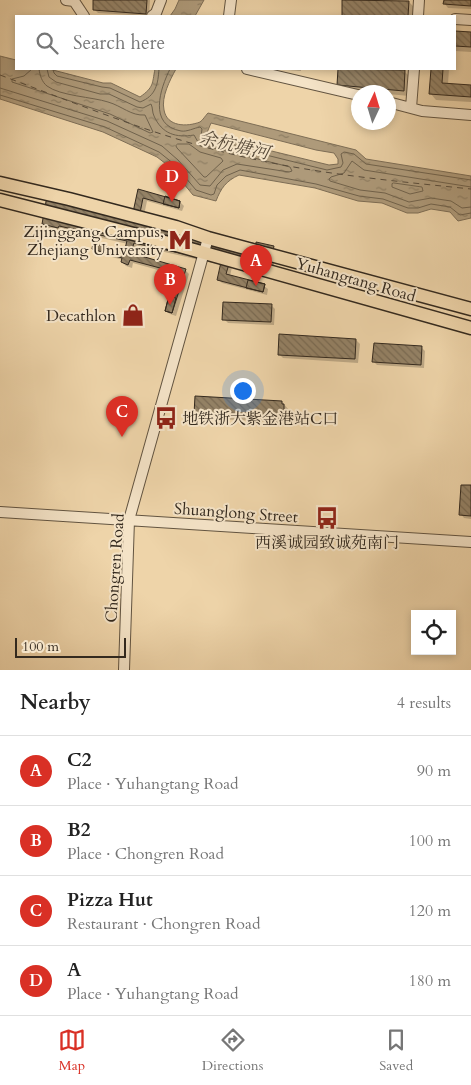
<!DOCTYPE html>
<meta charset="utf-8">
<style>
:root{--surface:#fff;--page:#f2f2f2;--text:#222;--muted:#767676;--line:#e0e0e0;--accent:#d93025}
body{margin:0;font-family:Cardo,"Noto Serif SC",serif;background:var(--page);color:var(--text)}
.controls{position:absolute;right:15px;bottom:15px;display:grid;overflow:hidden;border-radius:0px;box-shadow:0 2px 8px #0003}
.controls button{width:45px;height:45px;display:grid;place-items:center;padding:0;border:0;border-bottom:1px solid var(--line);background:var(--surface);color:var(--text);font:25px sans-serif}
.compass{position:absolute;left:351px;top:85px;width:45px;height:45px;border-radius:50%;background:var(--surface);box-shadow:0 2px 8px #0003;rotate:4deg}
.scale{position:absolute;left:15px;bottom:12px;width:111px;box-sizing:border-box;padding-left:5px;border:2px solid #33291e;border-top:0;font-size:14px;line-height:18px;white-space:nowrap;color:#33291e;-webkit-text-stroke:4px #f4e3c7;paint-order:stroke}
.you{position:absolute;left:242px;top:390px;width:18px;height:18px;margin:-12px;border:4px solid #fff;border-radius:50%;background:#1a73e8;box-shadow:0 0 0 8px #1a73e833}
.badge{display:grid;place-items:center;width:32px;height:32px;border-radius:50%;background:var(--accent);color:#fff;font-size:16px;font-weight:700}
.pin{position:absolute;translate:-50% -41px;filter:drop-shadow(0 1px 2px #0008)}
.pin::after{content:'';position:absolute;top:26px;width:18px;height:15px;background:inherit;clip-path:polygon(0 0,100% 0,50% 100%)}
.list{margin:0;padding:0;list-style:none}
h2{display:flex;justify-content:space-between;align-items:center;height:65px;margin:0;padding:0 20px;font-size:21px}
h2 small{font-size:16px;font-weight:400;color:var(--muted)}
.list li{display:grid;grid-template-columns:32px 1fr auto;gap:15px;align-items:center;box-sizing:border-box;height:70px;padding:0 20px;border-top:1px solid var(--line)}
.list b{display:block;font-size:19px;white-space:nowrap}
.list p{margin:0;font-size:16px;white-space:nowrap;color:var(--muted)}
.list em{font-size:16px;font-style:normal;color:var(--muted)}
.icon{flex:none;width:28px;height:28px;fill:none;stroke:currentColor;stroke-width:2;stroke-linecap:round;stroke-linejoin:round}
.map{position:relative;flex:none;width:471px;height:670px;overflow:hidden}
.search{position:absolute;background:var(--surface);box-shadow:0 2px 8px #0003;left:15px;right:15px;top:15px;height:55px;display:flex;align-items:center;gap:12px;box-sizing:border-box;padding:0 18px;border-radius:0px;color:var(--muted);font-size:19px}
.sheet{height:345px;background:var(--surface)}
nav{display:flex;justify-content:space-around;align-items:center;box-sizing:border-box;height:70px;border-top:1px solid var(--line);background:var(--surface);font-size:14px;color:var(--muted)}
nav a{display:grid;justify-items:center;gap:2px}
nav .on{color:var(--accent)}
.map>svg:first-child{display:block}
.water{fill:url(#water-ripples);stroke:#7d6d55;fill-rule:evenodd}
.shadow{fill:#0003}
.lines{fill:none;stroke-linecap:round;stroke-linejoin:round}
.shore{stroke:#70624c;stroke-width:1}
.ferry{stroke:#584b3a;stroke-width:1;stroke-dasharray:6 5;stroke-linecap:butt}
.building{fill:url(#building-back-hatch);stroke:#33291e}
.minor-casing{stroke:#625441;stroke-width:12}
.major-casing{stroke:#33291e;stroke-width:15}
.minor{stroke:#f4e3c7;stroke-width:10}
.major{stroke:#eed4a9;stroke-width:12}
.labels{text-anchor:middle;stroke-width:4;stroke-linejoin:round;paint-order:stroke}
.poi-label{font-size:16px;fill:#33291e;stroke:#f4e3c7;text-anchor:end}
.street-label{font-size:16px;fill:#33291e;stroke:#f4e3c7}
.water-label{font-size:18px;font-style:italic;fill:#584b3a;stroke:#f4e3c7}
</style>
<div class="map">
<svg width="471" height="670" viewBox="0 0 471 670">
<defs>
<pattern id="water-ripples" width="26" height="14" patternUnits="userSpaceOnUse" patternTransform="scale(1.25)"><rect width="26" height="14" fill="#ae9a7a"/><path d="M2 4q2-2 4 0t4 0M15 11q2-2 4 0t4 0" fill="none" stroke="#8e7e63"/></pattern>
<pattern id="building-back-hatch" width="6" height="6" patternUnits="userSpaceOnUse" patternTransform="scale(1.25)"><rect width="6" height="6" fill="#948266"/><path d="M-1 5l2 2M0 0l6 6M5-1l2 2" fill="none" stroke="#796a53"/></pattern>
</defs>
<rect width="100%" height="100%" fill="#eed4a9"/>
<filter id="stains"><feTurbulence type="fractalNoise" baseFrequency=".004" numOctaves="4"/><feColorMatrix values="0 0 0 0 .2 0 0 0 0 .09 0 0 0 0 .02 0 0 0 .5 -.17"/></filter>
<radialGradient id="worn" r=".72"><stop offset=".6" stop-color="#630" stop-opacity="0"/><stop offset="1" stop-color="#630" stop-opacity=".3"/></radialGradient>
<!-- water -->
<path class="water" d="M179,0h25l-9,16h-25l5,-7z
M0,56l16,4v9h33l54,14h8l29,14c14,-10 12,-13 15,-28h21c-6,11 -15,28 -12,41 3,17 23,17 36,12 3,-2 5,-6 8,-9l148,37 10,9 105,17v42l-13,3 -8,-9 -19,-3 -13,4h-11l-25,-10 -24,-2 -43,-13 -76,-13c-13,6 -18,13 -23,26l-23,-6 -23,-28 -13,-10 -54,-25 -103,-33zM211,123l105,27 18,3 4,6v5l-9,1 -123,-30z"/>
<!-- shadow -->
<path class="shadow" d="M95,0h55l-1,16 -51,-3 -4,-4z
M344,0l65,2 6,6 -1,8h-71z
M445,0h26v9l-23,-1 -3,-4z
M455,32l16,1v19l-16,-1z
M273,69h28v2z
M339,69l63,2 -2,-2h2l8,8 -1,19 -21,-2v-2l-44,-2 -6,-6z
M432,69h17l-1,15 23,2v16l-35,-2 -5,-6z
M138,190l42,12 4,4 -2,5 -35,-10 -4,19 113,25 17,2 4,3 -6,28 -39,-11 -2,9 34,10 4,3 -1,6 -45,-12 -4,-4 4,-14 -84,-19 -3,10 50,14 4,4 -13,42 -6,-2 -4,-3 10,-36 -43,-12 -1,5 -6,-2 -4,-4 1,-2 -26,-7 -4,-4 32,4 3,-9 -66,-15v2l-15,-3 -4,-4 90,-6z
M271,305l4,4 -1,16 -46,-2 -4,-4z
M356,340l4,4 -2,19 -75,-5 -4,-4z
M422,348l3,3 -1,17 -47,-3 -4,-4z
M282,402l6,7 -1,14h-4v3h-6l-4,-4 -74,-4 -4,-4z
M471,486v33l-7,-1 -3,-4z"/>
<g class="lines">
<!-- shore -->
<path class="shore" d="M32,69l-8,7 -12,3v3l98,32 40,19 3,-1 -8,-17c-14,1 -23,-9 -37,-13 -15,-5 -48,-6 -61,-16 -5,-4 -7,-10 -8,-17
M53,69l1,4 3,3 45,11 8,1 30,14c16,-6 18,-18 19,-33
M170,69c-10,20 -22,56 11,62 6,1 13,-3 19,-4l2,2 -1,7 4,4 122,30 14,-3 2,-4 -2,-9 3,-2 10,2 12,10 105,16
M0,88l107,33 55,25 16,14 22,25 10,1 13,-16 14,-6 52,8 3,-1 -2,-4 -88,-22 -4,-3 -4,-7c-18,3 -32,-1 -40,-19 -2,-4 -1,-8 -3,-12l-8,4 -6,-1 -28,-13h-9l-44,-12 -7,-5 -2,-8
M0,95l105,32 54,25 15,12 22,26 15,5 3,-1 3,-9 9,-9 14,-6 76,14 43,12 24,3 25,9h10l13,-4 19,3 10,8 11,-2
M178,144h11l11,8 21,6 2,3 -17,16h-2l-27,-29 -1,-2z
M394,183l28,4 1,4 -13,3 -18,-7v-3z
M471,187l-107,-17 -12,-9 -8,12 -13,4 -2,2 1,2 30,9 25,3 24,9 22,-4 20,3 11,7 9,-1"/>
<!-- ferry -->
<path class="ferry" d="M0,75c70,26 140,55 212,74 84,23 172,31 259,40"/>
</g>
<!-- building -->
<path class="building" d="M93,0h54l-1,14 -53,-4z
M342,0l67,1 -1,15h-66z
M444,0h27v6l-28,-2z
M455,31l16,1v15l-16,-1z
M338,69l67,1 -1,21 -67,-6z
M431,69h12l-1,14 29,2v12l-42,-3z
M138,189l42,12 -1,7 -36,-10 -4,20 117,26v-2l18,4 -6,29 -39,-11 -3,10 39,10 -2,8 -46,-12 4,-18 -87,-19 -3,10 55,16 -14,44 -7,-2 10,-39 -45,-12 -2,5 -7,-3 1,-4 -30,-9 1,-6 31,9 3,-11 -68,-15 -1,2 -16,-4 5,-28 85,21z
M165,196l15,5 -1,7 -16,-4z
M248,280l17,4 -2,8 -17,-4z
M169,296l7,2 -4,15 -7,-2z
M223,302l49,2 -1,18 -49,-2z
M279,334l77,5 -1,20 -77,-4z
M374,343l48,3 -1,19 -49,-3z
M195,396l87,5v3h2v16h-4v3l-8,-1v-3l-78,-5z
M461,485h10v31l-12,-1z"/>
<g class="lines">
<defs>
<path id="minor" d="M66,0l8,1 10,15
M152,16l4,-3 5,-13
M229,16l2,-16
M418,16l1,-16
M455,19l16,1
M247,69l111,26
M388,102l34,9 49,4
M411,108l3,-39
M0,512l471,30
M124,670l5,-150 79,-282"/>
<path id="major" d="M0,183l69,16 107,28 32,11 263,71
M0,200l169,43 302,85"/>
</defs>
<!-- minor casing -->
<use href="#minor" class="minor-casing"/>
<!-- major casing -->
<use href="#major" class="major-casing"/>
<!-- minor -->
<use href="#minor" class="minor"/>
<!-- major -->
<use href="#major" class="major"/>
</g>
<!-- icons -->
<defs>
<symbol id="metro-bare" viewBox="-9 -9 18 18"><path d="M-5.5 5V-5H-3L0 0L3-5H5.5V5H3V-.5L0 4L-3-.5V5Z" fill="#8f2418" stroke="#f4e3c7" stroke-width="2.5" paint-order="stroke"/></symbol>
<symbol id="shop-bare" viewBox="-9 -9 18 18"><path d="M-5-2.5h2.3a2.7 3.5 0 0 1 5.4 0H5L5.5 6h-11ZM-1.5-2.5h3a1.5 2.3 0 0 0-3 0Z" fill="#8f2418" stroke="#f4e3c7" stroke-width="2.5" paint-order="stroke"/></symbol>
<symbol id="bus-bare" viewBox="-9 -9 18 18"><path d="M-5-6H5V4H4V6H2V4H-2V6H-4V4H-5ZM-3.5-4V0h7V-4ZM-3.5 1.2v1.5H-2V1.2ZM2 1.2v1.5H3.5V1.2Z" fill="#8f2418" stroke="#f4e3c7" stroke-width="2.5" paint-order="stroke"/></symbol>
</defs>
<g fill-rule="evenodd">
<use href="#metro-bare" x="164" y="224" width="32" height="32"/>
<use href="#shop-bare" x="117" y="299" width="32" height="32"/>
<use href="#bus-bare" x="150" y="402" width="32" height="32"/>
<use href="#bus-bare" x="311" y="502" width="32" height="32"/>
</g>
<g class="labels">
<!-- poi labels -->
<g class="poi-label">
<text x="164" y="237">Zijinggang Campus,<tspan x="164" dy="18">Zhejiang University</tspan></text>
<text x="116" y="321">Decathlon</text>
<text x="182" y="424" text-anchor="start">地铁浙大紫金港站C口</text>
<text x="327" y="548" text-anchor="middle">西溪诚园致诚苑南门</text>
</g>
<!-- street labels -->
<g class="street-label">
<text transform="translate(356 279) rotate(16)" y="6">Yuhangtang Road</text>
<text transform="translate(236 512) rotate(4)" y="6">Shuanglong Street</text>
<text transform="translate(114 568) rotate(-86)" y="6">Chongren Road</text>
</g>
<!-- water labels -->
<g class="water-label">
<text transform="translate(234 145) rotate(13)" y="6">余杭塘河</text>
</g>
</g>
<rect width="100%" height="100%" filter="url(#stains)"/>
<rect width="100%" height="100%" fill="url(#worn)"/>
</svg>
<div class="controls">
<button><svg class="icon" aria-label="locate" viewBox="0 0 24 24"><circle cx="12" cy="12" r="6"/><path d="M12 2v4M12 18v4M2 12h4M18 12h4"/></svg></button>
</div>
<svg class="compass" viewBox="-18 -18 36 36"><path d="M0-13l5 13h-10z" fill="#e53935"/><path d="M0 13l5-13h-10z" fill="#767676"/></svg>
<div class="scale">100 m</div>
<div class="you"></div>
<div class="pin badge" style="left:256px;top:286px">A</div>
<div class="pin badge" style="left:170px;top:305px">B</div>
<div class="pin badge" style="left:122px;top:437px">C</div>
<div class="pin badge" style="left:172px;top:202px">D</div>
<div class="search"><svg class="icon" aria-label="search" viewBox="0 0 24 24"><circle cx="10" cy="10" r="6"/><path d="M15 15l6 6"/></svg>Search here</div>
</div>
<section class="sheet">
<h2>Nearby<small>4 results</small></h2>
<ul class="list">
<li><span class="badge">A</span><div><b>C2</b><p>Place · Yuhangtang Road</p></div><em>90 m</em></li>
<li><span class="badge">B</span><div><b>B2</b><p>Place · Chongren Road</p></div><em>100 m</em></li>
<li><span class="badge">C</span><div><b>Pizza Hut</b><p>Restaurant · Chongren Road</p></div><em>120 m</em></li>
<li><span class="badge">D</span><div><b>A</b><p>Place · Yuhangtang Road</p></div><em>180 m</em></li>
</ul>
</section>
<nav>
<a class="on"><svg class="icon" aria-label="map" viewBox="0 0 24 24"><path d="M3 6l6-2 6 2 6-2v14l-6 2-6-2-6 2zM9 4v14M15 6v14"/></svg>Map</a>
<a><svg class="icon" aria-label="directions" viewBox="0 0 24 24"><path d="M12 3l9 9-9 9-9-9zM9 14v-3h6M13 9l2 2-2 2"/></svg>Directions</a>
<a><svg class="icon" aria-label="saved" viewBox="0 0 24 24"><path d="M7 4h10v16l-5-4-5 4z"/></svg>Saved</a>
</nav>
